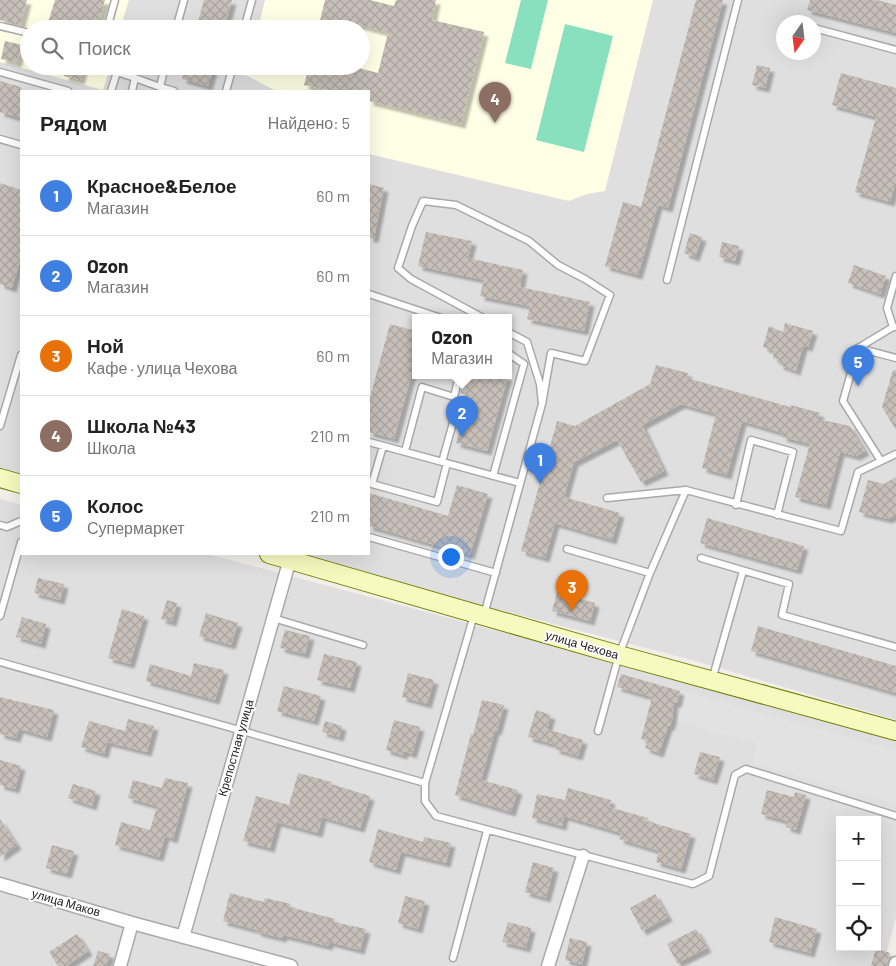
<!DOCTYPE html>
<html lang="ru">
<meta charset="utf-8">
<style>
:root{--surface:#fff;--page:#f6f6f6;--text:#222;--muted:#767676;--line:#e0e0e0;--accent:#7c3aed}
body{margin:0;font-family:Barlow,sans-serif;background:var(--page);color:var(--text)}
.controls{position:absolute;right:15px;bottom:15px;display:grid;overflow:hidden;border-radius:0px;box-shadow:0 5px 20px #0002}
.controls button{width:45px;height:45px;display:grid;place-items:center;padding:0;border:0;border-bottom:1px solid var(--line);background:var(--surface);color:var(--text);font:25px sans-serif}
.compass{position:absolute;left:776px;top:15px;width:45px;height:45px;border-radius:50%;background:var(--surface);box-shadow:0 5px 20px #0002;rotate:194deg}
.you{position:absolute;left:450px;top:556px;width:18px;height:18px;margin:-12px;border:4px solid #fff;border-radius:50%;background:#1a73e8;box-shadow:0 0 0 8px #1a73e833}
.badge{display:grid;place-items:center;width:32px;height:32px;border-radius:50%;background:var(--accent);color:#fff;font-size:16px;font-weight:700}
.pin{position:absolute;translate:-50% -41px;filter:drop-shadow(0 1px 2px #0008)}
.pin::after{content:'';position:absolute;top:26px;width:18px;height:15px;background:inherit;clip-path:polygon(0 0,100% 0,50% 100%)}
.popup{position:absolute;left:412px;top:314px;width:100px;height:65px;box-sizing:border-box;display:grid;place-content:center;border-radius:0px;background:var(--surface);filter:drop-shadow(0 1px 4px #0005);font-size:16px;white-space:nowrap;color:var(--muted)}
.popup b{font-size:19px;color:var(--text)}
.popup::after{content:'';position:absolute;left:50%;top:100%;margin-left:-10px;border:10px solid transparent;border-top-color:var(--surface)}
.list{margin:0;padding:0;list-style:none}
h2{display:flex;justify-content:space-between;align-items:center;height:65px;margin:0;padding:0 20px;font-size:21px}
h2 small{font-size:16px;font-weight:400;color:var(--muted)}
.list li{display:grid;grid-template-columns:32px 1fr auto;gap:15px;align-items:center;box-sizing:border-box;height:80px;padding:0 20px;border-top:1px solid var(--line)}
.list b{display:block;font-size:19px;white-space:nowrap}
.list p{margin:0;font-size:16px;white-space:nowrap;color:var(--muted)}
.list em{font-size:16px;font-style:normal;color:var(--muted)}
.icon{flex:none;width:28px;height:28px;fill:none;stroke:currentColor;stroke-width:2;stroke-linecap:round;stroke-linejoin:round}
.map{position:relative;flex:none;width:896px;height:966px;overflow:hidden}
.search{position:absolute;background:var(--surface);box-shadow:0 5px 20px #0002;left:20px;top:20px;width:350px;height:55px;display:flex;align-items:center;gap:12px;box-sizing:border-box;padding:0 18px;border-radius:28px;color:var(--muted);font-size:19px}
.panel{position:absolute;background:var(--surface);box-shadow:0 5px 20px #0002;left:20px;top:90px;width:350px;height:465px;border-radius:0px}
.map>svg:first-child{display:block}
.residential{fill:#e0dfdf;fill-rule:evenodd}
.education{fill:#ffffe5}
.pitch{fill:#88e0be}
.parking{fill:#e2e2e2}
.building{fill:url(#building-cross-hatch);filter:url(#shadow)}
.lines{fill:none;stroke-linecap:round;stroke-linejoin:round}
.lane-casing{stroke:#a9a9a9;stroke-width:9}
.street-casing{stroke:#a9a9a9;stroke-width:15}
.secondary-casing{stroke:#707d05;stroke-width:20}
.lane{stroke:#fff;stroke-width:6}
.street{stroke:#fff;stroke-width:12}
.secondary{stroke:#f7fabf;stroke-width:18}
.labels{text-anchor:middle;stroke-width:4;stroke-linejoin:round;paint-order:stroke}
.street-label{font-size:12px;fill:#222;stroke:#fff}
</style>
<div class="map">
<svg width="896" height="966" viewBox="0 0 896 966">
<defs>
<pattern id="building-cross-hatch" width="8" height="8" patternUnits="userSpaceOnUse" patternTransform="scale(1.25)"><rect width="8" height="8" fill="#c7bfb8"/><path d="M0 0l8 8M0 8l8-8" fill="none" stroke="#aba49e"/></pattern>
<filter id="shadow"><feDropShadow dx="4.5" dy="4.5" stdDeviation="1" flood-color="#0004"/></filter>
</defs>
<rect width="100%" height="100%" fill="#f2efe9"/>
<!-- residential -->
<path class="residential" d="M0,0h896v720l-204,-60 -219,-57 -176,-49h72v-463h-348v385l-21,-6zM784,22h30v30h-30zM29,29h332v37h-332zM416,318h92v58h-92z
M0,499l21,6v49h187l688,183v181l-13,48h-883zM840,820h37v127h-37z"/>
<!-- education -->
<path class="education" d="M0,0h129l-9,29h-91v37h81l-7,24 -103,-28z
M265,0h388l-48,191 -18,3 -18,7 -200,-47v-63h-93l-30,-16 2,-9h113v-37h-103z"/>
<!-- pitch -->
<path class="pitch" d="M521,0h27l-17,69 -26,-6z
M565,24l48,12 -29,116 -48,-12z"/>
<!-- parking -->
<path class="parking" d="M681,690l215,61v53l-144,-41 5,-19 -85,-24z"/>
<!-- building -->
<path class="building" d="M0,0h27l-7,26 -20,-6z
M55,0h50l-8,29h-51z
M204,0h28l-8,29h-28z
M325,0h45l24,6 2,-6h40l-4,20 52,12 -23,92 -92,-23v-10h-38l-27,-6 5,-19h42l27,7 10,-40 -29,-8 -1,4h-40z
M696,0h27l-55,208 -10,-3 -20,70 -33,-9 18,-64 18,5z
M810,0h67l19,5v28l-89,-23z
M5,41l17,4 -5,18 -16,-4z
M757,65l13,3 -5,20 -13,-3z
M67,66h17l-4,14 -16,-4z
M185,66h29l-6,20 -26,-7z
M841,73l55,15v93l-6,21 -35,-10 21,-75 -44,-12z
M0,81l21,6v31l-21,-6z
M0,183l21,7v66l-9,32 -12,-4z
M369,184l15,4 -10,50h-5z
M426,232l46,9 -4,17 55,12 -3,17 70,15 -6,29 -57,-12 3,-13 -50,-10 4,-16 -66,-14z
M690,233l12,4 -7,20 -11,-4z
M722,242l17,4 -4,15 -16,-4z
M854,265l32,11 -6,18 -32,-11z
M785,323l28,8 -5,16 -5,-1 -7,25 -17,-6 1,-5 -7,-2 1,-7 -11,-4 6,-21 14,6z
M390,324l26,7v35l-2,-1 -20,74 -25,-7v-31z
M656,365l32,8 -1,5 103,29 1,-2 29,8 -2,6 32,7 15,25 -9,5 -16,-4 -14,53 -31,-8 15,-53 -28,-7 1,-4 -41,-12 -15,54 -25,-7 14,-54 -35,-10 -39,21 22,46 -23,11 -24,-42 -43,22 -10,35 56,16 -8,27 -57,-17 -10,35 -24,-7 36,-130 18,5 75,-42z
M893,370h3v60l-14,-23z
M464,376h44l-21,75 -31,-8 13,-48 -9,-2z
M896,477v37l-8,5 -29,-7 9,-32 16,4z
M457,485l31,9 -18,61 -101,-29v-33l79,23z
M707,518l97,28 -7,24 -97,-27z
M38,578l26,6 -4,16 -26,-7z
M557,592l38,11 -5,18 -38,-10z
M167,600l10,3 -5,19 -11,-3z
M122,609l22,7 -14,48 -22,-6z
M206,613l32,10 -7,22 -32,-9z
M22,617l24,7 -5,20 -25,-7z
M758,626l138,40v27l-145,-42z
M285,630l25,6 -5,18 -25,-6z
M324,654l33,8 -7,26 -33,-8z
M194,663l30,7 -9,30 -69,-19 4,-17 41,12z
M408,673l26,7 -7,24 -25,-7z
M621,674l59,17 -3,12h-3l-2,17 -2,6h-2l-9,27 -14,-5 3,-7 -7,-2 11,-42 -35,-10z
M284,686l37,10 -7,25 -37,-10z
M0,697l54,13 -7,27 -28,-8 -3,9 -16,-4z
M482,700l22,5 -7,26 -2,-1 -14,50 37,10 -7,22 -56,-17 16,-61 2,1z
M536,710l15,5 -4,14 36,11 -5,16 -23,-7 1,-4 -28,-8z
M128,719l26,7 -7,26 -40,-10 -3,12 -23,-7 8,-26 36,10z
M394,720l26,7 -8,27 -8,-3 -1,4 -17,-5z
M325,721l17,5 -3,11 -17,-5z
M700,752l20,5 -7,23 -19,-6z
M0,760l21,6 -6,23 -15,-4z
M298,773l34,9 -1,2 39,12 -10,32 -38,-11 -4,16 -41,-11 -7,26 -27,-7 13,-45 33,9z
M165,778l23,5 -15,56 -8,-3 -6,21 -44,-12 6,-23 29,8 7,-24 -29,-8 5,-18 29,8z
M73,784l23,7 -4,15 -24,-8z
M568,788l43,12 -2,7 39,11 -1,3 44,13 -10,35 -25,-7 3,-11 -40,-12 2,-6 -57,-17 -2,10 -30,-8 5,-24 28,6z
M767,790l27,7 1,-5 11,3 -10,35 -10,-3 1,-6 -26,-7z
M0,819l17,26 -17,12z
M378,829l45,13 1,-5 27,6 -5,20 -45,-11 -5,18 -27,-8z
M52,845l22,6 -7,23 -21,-6z
M533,862l21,6 -8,30 -21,-6z
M230,893l34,9 1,-4 26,6 -1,3 45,12 -1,3 32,7 -6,21 -31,-8 -1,4 -45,-11 -1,3 -25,-6v-2l-34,-9z
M655,894l13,23 -26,14 -12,-23z
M405,896l20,5 -7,28 -20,-6z
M775,917l42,12 -7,24 -41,-11z
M508,922l23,6 -5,20 -24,-6z
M696,929l11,19 -30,15 -10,-19z
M77,934l11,17 -22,15h-8l-9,-14z
M570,938l17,4 -5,22 -17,-4z
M876,948l14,5 -4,13h-15z
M98,951l12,3 -4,12h-13z"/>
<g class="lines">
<defs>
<path id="lane" d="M0,26l29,7
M814,28l82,22
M107,29l8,-29
M176,29l8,-29
M244,29l8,-29
M165,66l-5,21 14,4
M0,72l68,19
M111,91l6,-19 18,6
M132,91l3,-13 25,9
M226,91l7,-25
M0,139l21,6
M667,280l71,-280
M369,294l72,24
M483,318l-72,-39 -13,-11 14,-42 11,-25 33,4 73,36 29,24 27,14 25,16 -25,66 -34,-8 -9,51
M893,327l-6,-19 9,-32
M858,348l35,-21h3
M0,426l21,-71
M369,442l151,41
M383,446l-11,38 65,18 10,-39
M405,451l17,-64 32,10
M881,461l-38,-60 15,-53 38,10
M442,462l16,-57 -4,-8 5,-21
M493,476l31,-112 -16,-11
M607,498l79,-8 155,41 17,-59 38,-18
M736,505l15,-65 42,12 -16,63
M0,525l7,2 14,-6
M369,537l127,36
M567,549l83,24
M701,558l88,26 -7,31 114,32
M484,615l58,-211 -2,-20 -13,-42 -19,-10
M0,616l21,-74
M273,618l90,27
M0,662l425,121 49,-168
M712,680l31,-109
M598,731l21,-76 31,-82 36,-83
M425,783v18l11,15 257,68 16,-8 26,-101 11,-6 150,47
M453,958l34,-127"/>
<path id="street" d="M0,884l132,39
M183,937l107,-378
M120,966l12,-43 159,43
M548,966l35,-110
M895,966l1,-3"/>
<path id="secondary" d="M0,478l21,6
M269,554l350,101 277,76"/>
</defs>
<!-- lane casing -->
<use href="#lane" class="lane-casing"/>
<!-- street casing -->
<use href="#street" class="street-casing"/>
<!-- secondary casing -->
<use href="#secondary" class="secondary-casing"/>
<!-- lane -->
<use href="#lane" class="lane"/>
<!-- street -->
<use href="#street" class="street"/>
<!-- secondary -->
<use href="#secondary" class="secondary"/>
</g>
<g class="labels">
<!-- street labels -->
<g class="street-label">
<text transform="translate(582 645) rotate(16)" y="4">улица Чехова</text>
<text transform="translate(236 748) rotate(-74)" y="4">Крепостная улица</text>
<text transform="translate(66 903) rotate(16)" y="4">улица Маков</text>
</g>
</g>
</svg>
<div class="controls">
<button>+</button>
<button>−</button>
<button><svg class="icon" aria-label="locate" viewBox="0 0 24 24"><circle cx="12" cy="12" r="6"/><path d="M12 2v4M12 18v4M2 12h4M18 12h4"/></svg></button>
</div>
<svg class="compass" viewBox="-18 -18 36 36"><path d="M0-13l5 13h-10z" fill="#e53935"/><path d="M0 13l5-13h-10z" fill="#767676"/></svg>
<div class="you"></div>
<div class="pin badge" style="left:540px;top:484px;background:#3f7fe0">1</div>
<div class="pin badge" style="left:462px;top:437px;background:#3f7fe0">2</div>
<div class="popup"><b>Ozon</b>Магазин</div>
<div class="pin badge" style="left:572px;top:611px;background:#e8710a">3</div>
<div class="pin badge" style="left:495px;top:123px;background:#8d6e63">4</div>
<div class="pin badge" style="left:858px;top:386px;background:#3f7fe0">5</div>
<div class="search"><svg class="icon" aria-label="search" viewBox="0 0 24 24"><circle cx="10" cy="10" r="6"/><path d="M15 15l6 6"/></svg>Поиск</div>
<section class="panel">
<h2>Рядом<small>Найдено: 5</small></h2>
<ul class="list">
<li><span class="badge" style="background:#3f7fe0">1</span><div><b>Красное&amp;Белое</b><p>Магазин</p></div><em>60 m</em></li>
<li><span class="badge" style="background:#3f7fe0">2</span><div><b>Ozon</b><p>Магазин</p></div><em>60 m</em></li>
<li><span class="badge" style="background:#e8710a">3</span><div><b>Ной</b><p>Кафе · улица Чехова</p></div><em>60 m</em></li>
<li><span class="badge" style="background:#8d6e63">4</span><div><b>Школа №43</b><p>Школа</p></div><em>210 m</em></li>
<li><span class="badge" style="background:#3f7fe0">5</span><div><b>Колос</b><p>Супермаркет</p></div><em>210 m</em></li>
</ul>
</section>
</div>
